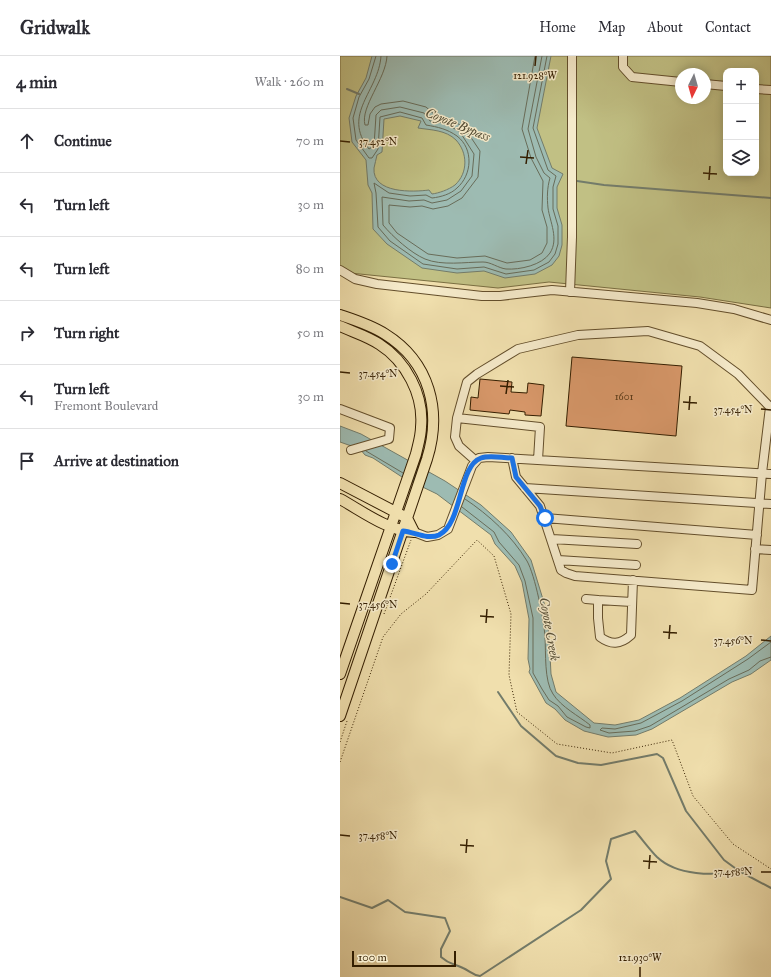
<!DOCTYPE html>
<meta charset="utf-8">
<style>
:root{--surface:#fff;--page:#f7f7f7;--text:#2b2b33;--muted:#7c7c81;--line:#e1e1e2}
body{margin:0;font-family:"IM FELL Great Primer",serif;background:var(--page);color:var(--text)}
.controls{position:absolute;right:12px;top:12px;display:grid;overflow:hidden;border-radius:8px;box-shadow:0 2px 10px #0003}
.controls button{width:36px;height:36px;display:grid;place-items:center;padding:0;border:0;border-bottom:1px solid var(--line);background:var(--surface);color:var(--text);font:20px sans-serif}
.compass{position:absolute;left:335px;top:12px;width:36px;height:36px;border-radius:50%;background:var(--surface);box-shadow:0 2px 10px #0003;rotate:185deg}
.scale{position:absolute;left:12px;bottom:10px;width:104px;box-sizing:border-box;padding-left:4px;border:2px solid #341e00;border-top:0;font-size:11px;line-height:14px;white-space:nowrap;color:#341e00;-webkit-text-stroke:3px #f5eaca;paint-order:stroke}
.stop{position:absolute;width:12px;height:12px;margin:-9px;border:3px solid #1a73e8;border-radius:50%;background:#fff}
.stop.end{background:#1a73e8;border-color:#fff;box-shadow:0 1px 4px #0008}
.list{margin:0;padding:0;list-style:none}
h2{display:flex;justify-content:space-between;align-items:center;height:52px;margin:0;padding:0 16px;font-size:17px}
h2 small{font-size:13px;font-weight:400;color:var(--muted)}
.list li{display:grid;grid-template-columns:26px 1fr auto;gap:12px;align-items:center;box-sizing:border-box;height:64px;padding:0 16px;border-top:1px solid var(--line)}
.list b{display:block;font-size:15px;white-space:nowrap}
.list p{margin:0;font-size:13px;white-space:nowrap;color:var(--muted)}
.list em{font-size:13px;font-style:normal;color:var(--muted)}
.icon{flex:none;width:22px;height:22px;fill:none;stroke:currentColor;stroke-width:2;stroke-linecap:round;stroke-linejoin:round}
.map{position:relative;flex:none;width:431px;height:921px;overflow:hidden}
header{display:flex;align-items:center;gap:24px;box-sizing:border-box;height:56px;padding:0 20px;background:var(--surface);border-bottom:1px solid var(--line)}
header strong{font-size:19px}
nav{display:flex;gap:22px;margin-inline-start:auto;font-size:14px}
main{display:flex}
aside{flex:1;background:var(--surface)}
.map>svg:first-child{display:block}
.green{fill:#c1c084;stroke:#7a6f42;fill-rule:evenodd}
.water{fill:#9dbbb2;stroke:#737c6b;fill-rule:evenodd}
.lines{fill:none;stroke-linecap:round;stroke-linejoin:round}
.shore{stroke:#686c59;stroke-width:1}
.stream{stroke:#737c6b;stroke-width:2}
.building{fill:#d79769;stroke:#341e00}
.minor-casing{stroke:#634e2b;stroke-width:10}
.major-casing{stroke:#341e00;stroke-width:12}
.path{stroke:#341e00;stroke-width:1;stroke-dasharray:1 2;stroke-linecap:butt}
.minor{stroke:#f5eaca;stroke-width:8}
.major{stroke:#f0dfad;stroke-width:10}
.route{stroke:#1a73e8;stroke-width:5}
.ticks{fill:none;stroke:#341e00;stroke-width:1.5}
.labels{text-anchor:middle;stroke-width:3;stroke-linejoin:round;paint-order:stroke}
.number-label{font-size:10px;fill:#5d3c1a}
.water-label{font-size:13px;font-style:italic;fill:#544d35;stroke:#f5eaca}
.ticks-label{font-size:10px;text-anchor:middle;fill:#341e00;stroke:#f5eaca;stroke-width:3;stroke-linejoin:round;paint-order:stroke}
</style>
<header>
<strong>Gridwalk</strong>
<nav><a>Home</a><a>Map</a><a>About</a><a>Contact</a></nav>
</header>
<main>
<aside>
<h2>4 min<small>Walk · 260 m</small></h2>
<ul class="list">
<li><svg class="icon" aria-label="ahead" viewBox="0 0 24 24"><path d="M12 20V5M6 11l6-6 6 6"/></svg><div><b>Continue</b></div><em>70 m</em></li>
<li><svg class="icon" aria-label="left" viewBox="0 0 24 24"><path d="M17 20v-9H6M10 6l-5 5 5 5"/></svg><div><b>Turn left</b></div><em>30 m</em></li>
<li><svg class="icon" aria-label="left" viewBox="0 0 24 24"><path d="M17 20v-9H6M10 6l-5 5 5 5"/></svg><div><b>Turn left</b></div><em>80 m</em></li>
<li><svg class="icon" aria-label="right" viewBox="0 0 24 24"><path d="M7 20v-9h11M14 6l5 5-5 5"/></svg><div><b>Turn right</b></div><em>50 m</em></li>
<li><svg class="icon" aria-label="left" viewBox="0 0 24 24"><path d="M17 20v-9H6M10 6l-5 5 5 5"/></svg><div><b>Turn left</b><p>Fremont Boulevard</p></div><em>30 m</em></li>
<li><svg class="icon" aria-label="arrive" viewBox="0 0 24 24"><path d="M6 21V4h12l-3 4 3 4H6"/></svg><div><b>Arrive at destination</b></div></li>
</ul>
</aside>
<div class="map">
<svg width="431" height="921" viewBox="0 0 431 921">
<rect width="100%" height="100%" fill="#f0dfad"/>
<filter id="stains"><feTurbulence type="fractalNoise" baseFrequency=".005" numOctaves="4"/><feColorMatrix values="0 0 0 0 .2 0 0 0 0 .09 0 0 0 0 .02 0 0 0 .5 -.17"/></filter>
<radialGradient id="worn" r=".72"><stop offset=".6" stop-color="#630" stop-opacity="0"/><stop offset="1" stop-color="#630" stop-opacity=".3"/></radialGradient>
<!-- green -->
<path class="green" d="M0,0h431v252l-71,-11 -151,-15 -51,6 -158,-16zM386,15h30v102h-30zM341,18h24v24h-24z"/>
<!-- water -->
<path class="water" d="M32,0h179l-14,72 15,40 11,6 -6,13v21l5,17v20l-3,11 -7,9 -17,9 -30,4 -21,-7 -27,2 -35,-5 -35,-24 -14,-15 -1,-36 -4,-8 -2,-25 -14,-18 -3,-24 7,-22 10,-18zM60,60l21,5 -3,7c13,2 28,2 38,12 12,13 12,33 -1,45 -7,5 -16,8 -23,9l-3,-4c-15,2 -57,4 -55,-22 1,-4 2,-9 3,-13l5,-3 2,-33z
M0,370l21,8 84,47 36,24 30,27 20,28 14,46 4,29 2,39 5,18 38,31 21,2 24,-5 41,-22 66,-42 25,-20v24l-20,14 -19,8 -80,47 -16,6 -28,2 -24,-6 -19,-11 -10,-11 -9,-6 -17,-31 1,-3 -2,-10 1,-40 -7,-37 -7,-16 -20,-22 -4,-9 -54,-41 -35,-17 -29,-19 -8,-3 -5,-6 -20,-7z"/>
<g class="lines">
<!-- shore -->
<path class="shore" d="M36,0l-7,23 -10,18 -6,21 3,22 13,18h3l6,-9 2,-32 20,-5 22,6 4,7c12,2 21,4 31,11 17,13 15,39 0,52 -6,6 -16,9 -25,10l-6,-3 -16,1 -21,-3 -15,-10 2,10 2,34 12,14 33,23 34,5 27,-2 22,7 28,-4 15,-8 6,-8 3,-10v-18l-5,-17v-22l3,-11 -8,-6 -15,-42 14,-72
M41,0c-2,35 -40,58 -12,93l5,-3 2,-31 5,-5 19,-3 24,6 6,8 15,2 15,9 14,22 -2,22 -11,15 -14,9 -15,3 -8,-3 -15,1 -27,-4 1,28c10,12 28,28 42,34 17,7 40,3 58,3 8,0 15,6 23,7 14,1 36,-4 44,-16 9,-14 0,-31 -2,-45 -1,-10 -1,-20 2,-30l-6,-5 -8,-16 -8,-28 14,-73
M47,0c-1,23 -27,51 -22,69h3l2,-11 5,-7 6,-3 22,-3 23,6 9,8 12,3 17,9 16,24 -2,26 -16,21 -14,8 -15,3 -11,-3 -12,1 -21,-2v18l8,10 31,21 29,4 28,-2 22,7 23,-3 12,-7 5,-10v-16l-5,-17 1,-29 -12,-23 -9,-29 13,-73
M26,395l37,22
M122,451l32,25 5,10 20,23 6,16 8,37v55l9,16 7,11 9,6 9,11 19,10 4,1v-3c-11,-9 -29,-18 -37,-31 -9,-13 -7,-41 -8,-57 -1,-17 -10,-62 -18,-76 -15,-25 -38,-46 -62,-62
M431,586l-23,17 -66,42 -41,22 -26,6 -13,-1 -2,2 9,3 26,-2 15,-5 79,-47 20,-9 11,-9 11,-4"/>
<!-- stream -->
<path class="stream" d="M7,33l12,5
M237,125l27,4 167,13
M158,636l23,34 35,30 22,7 23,2 56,-11 6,4 23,53 38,49 15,11 32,17
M0,841l32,11 16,-8 17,12 40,6 5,13 -9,18v8c9,8 12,6 22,11 7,3 9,7 17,8l101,-66 30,-31 -5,-18 5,-22 24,-8c7,8 15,19 22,26 20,19 57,19 82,14"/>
</g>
<!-- building -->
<path class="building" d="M232,301l110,9 -6,70 -110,-10z
M140,323l32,3 -1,10 16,1 1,-10 16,2 -3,31 -16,-1v-3l-15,-2 -1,4 -39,-4 1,-13 7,1z"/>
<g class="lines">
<defs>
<path id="minor" d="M283,0v11l9,10 49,5
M365,28l21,2
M416,33l15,1
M0,214l15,9 22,5 105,12h18l52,-6 145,13 37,6 37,11
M230,236l2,-55v-181
M0,353l50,19 -1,11 -38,11
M117,362l83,9 -2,33
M136,405l-17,-15 -4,-9 2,-19 10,-36 10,-8 41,-25 60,-14 70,-4 52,15 38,28 32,33 -8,66 -10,117 -177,-14 -9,-3 -5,-3 -21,-64 -24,-29 -4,-19
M185,432l246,16
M205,462l212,17
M74,476l13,5 11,-2 10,-6 24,-63 7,-8 9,-1 283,17
M212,483l85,5
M415,493l16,1
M218,504l78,5
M246,543l12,1
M292,546l-34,-2v18l2,19c11,8 20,8 31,-2l2,-55"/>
<path id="major" d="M0,259c15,5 31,10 45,19 45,28 57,77 42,125l-87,257
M0,270c13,6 27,10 39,18 27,17 45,51 42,83 0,9 -3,18 -5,27l-76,220
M0,427l67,35 7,14c-26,-1 -52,-21 -74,-33"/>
</defs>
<!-- minor casing -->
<use href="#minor" class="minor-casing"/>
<!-- major casing -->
<use href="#major" class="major-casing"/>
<!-- path -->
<path class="path" d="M44,558l27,-74
M0,686l7,-21
M0,706l43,-125 18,-23 25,-20 51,-54 17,16 17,58 -2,61 8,37 40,32 55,9 60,-13 21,56 40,48 38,25"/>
<!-- minor -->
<use href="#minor" class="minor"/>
<!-- major -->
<use href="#major" class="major"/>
</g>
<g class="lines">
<!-- route -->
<path class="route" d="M52,508l11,-33c11,1 25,9 36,4 24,-12 19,-69 42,-77 9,-3 21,0 31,0l4,19 24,29 5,12"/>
</g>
<!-- ticks -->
<path class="ticks" d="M195,10l1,-10M0,85l10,1M180,101l14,1M186,108l2,-14M363,117l14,1M369,124l1,-14M0,316l10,1M160,330l14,1M166,338l2,-14M343,346l14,1M421,353l10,1M349,354l1,-14M0,547l10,1M140,560l14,1M146,567l1,-14M323,576l14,1M329,583l1,-14M421,584l10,1M0,779l10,1M120,789l14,1M126,797l1,-14M303,805l14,1M309,813l1,-14M421,816h10M300,921v-10"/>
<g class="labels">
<!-- number labels -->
<g class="number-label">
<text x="284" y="344">1601</text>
</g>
<!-- water labels -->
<g class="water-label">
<text transform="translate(118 68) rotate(22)" y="5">Coyote Bypass</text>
<text transform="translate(210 573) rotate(80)" y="5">Coyote Creek</text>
</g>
</g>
<g class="ticks-label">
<text x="195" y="23">121.928°W</text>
<text x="38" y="89">37.452°N</text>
<text x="38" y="321">37.454°N</text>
<text x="393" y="357">37.454°N</text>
<text x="38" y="552">37.456°N</text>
<text x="393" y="588">37.456°N</text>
<text x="38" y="783">37.458°N</text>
<text x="393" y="819">37.458°N</text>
<text x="300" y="905">121.930°W</text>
</g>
<rect width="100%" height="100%" filter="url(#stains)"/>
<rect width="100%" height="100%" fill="url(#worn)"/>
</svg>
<div class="controls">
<button>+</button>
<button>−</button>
<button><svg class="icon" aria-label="layers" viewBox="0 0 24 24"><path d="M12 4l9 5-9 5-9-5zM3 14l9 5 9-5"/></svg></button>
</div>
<svg class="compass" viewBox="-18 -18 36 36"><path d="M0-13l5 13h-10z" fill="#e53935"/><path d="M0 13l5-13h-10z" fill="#7c7c81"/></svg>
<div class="scale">100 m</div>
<div class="stop" style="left:205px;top:462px"></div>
<div class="stop end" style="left:52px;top:508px"></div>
</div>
</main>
